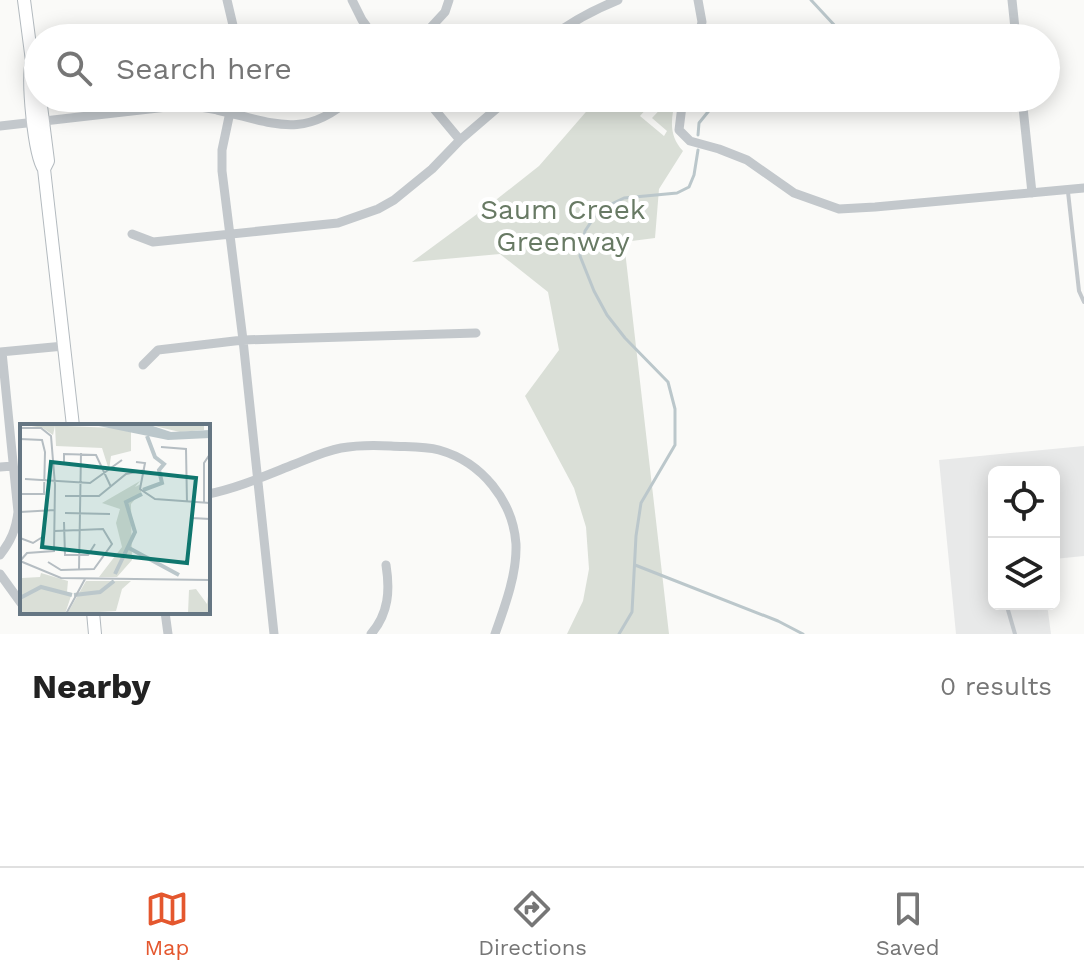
<!DOCTYPE html>
<style>
:root{--surface:#fff;--page:#f2f2f2;--text:#222;--muted:#767676;--line:#e0e0e0;--accent:#e4572e}
body{margin:0;font-family:"Work Sans",sans-serif;background:var(--page);color:var(--text)}
.controls{position:absolute;right:24px;bottom:24px;display:grid;overflow:hidden;border-radius:12px;box-shadow:0 4px 20px #0003}
.controls button{width:72px;height:72px;display:grid;place-items:center;padding:0;border:0;border-bottom:2px solid var(--line);background:var(--surface);color:var(--text);font:40px sans-serif}
.list{margin:0;padding:0;list-style:none}
h2{display:flex;justify-content:space-between;align-items:center;height:104px;margin:0;padding:0 32px;font-size:34px}
h2 small{font-size:26px;font-weight:400;color:var(--muted)}
.icon{flex:none;width:44px;height:44px;fill:none;stroke:currentColor;stroke-width:2;stroke-linecap:round;stroke-linejoin:round}
.map{position:relative;flex:none;width:1084px;height:634px;overflow:hidden}
.search{position:absolute;background:var(--surface);box-shadow:0 4px 20px #0003;left:24px;right:24px;top:24px;height:88px;display:flex;align-items:center;gap:20px;box-sizing:border-box;padding:0 28px;border-radius:44px;color:var(--muted);font-size:30px}
.sheet{height:232px;background:var(--surface)}
nav{display:flex;justify-content:space-around;align-items:center;box-sizing:border-box;height:112px;border-top:2px solid var(--line);background:var(--surface);font-size:22px;color:var(--muted)}
nav a{display:grid;justify-items:center;gap:4px}
nav .on{color:var(--accent)}
.map>svg:first-child{display:block}
.built{fill:#e8e9e9}
.green{fill:#dadfd7}
.lines{fill:none;stroke-linecap:round;stroke-linejoin:round}
.stream{stroke:#bbc7cb;stroke-width:3}
.secondary-casing{stroke:#b3babf;stroke-width:14}
.lane{stroke:#c3c8cc;stroke-width:4}
.street{stroke:#c3c8cc;stroke-width:9}
.secondary{stroke:#fff;stroke-width:12}
.labels{text-anchor:middle;stroke-width:8;stroke-linejoin:round;paint-order:stroke}
.park-label{font-size:28px;fill:#687a64;stroke:#fff}
.inset-river{fill:none;stroke:#bbc7cb;stroke-width:4}
.inset-road{fill:none;stroke:#b5bdc2;stroke-width:2}
.view{fill:#0f766e;fill-opacity:0.15;stroke:#0f766e;stroke-width:4}
.inset-edge{fill:none;stroke:#657683;stroke-width:4}
</style>
<div class="map">
<svg width="1084" height="634" viewBox="0 0 1084 634">
<rect width="100%" height="100%" fill="#fafaf8"/>
<!-- built -->
<path class="built" d="M1084,446v110l-30,3v-87h-60v132h53l4,30h-95l-17,-174z"/>
<!-- green -->
<path class="green" d="M598,98h58l-16,18 24,20 3,-5 -15,-13 19,-20h5c-5,20 -8,37 7,53l-24,38 -4,49 -31,4 45,392h-102l16,-33 6,-32 -3,-42 -12,-39 -49,-92 34,-46 -11,-58 -48,-38 -88,8 80,-59 47,-37z"/>
<g class="lines">
<!-- stream -->
<path class="stream" d="M811,0l26,28v10
M698,135l1,-12 17,-21 22,-4
M635,565l143,56 25,13
M619,634l13,-22 4,-76 5,-33 34,-58v-36l-7,-27 -43,-44 -18,-23 -13,-24 -14,-35 5,-25 14,-21 25,-12 53,-5 12,-6 5,-12 4,-25"/>
<defs>
<path id="secondary" d="M24,0l8,61 3,7
M32,61c-5,18 2,94 12,108
M40,98l8,63 -4,8 29,257
M93,612l2,22"/>
</defs>
<!-- secondary casing -->
<use href="#secondary" class="secondary-casing"/>
<!-- lane -->
<path class="lane" d="M1068,192l11,99 5,11
M1008,610l7,24"/>
<!-- street -->
<path class="street" d="M227,0l9,38
M352,0l10,20 13,18
M1012,0l4,38
M421,38l24,-26 4,-12
M550,38c21,-16 43,-28 68,-38
M698,38l4,-16 -4,-22
M233,98l-11,52v21l21,169 31,294
M425,98l35,42
M683,98l-4,32 11,11 29,8 28,11 47,33 45,16 36,-2 209,-19
M1022,98l10,95
M0,126l167,-19c17,-1 34,-1 50,3 55,12 86,31 134,-12
M132,234l21,8 185,-19 40,-14 16,-9 38,-31 28,-29 49,-42
M0,352l64,-6
M143,365l15,-15 85,-10 233,-7
M0,467l13,-1
M208,494c30,-6 59,-19 87,-30 15,-6 30,-13 46,-16 17,-3 33,-3 50,-2 16,1 33,0 48,4 43,12 74,51 77,94 1,30 -11,62 -21,90
M0,555c11,-14 16,-26 18,-43l-16,-160
M0,574l21,29
M165,612l3,22
M371,634c18,-21 19,-44 15,-69"/>
<!-- secondary -->
<use href="#secondary" class="secondary"/>
</g>
<g class="labels">
<!-- park labels -->
<g class="park-label">
<text x="563" y="219">Saum Creek<tspan x="563" dy="32">Greenway</tspan></text>
</g>
</g>
<!-- overview -->
<g transform="translate(20 424)">
<rect width="190" height="190" fill="#fafaf8"/>
<path d="M0,0l94,4 17,4v19l-20,5 -2,14 -7,-22 -46,-2 -1,-20 -2,9 -10,-7zM184,0v6l-24,2 -30,-7zM120,57l-5,6 6,-3v8l-10,12 1,56 -15,17h-18l23,-30 -6,-24 4,-14 -18,-6zM21,149l27,8 -1,11 5,1 -7,21 -45,-2 2,-34 18,-1zM66,157h45l-9,8 -6,22 -49,3zM190,157v33l-22,-1 1,-23 7,-1 11,15z" fill="#dadfd7"/>
<path d="M69,0h58l24,8 39,-2v8l-42,2z" fill="#bbc7cb"/>
<path class="inset-river" d="M123,66l19,-7 -3,-13 5,-6 -9,-7 -8,-21M109,124l50,27M95,150l20,-42 -9,-30 16,-8M54,171l26,-3 14,-11M0,174l21,-11 31,8"/>
<path class="inset-road" d="M0,4h21l10,8 4,49 -1,66 -27,2 -7,8M0,15l22,1 3,12 -1,42h-24M141,23l25,2 1,54M116,38l9,1 -5,26 15,10 55,4M44,39v-9l32,1 15,32M5,55l65,4 32,-23M45,72h34l27,-22 19,-4M172,79v15l18,1M184,79v-40l6,-9M0,88l35,-2M45,89l45,1M44,98l1,33h23l7,-11M0,114l13,5 11,-7 2,-26M0,137l41,17 149,2M28,138l13,8 33,-1 18,-25 -9,-15 -48,2M59,146l2,-117M46,190l19,-35"/>
<path class="view" d="M31,38l145,16 -9,85 -145,-16z"/>
<rect width="190" height="190" class="inset-edge"/>
</g>
</svg>
<div class="controls">
<button><svg class="icon" aria-label="locate" viewBox="0 0 24 24"><circle cx="12" cy="12" r="6"/><path d="M12 2v4M12 18v4M2 12h4M18 12h4"/></svg></button>
<button><svg class="icon" aria-label="layers" viewBox="0 0 24 24"><path d="M12 4l9 5-9 5-9-5zM3 14l9 5 9-5"/></svg></button>
</div>
<div class="search"><svg class="icon" aria-label="search" viewBox="0 0 24 24"><circle cx="10" cy="10" r="6"/><path d="M15 15l6 6"/></svg>Search here</div>
</div>
<section class="sheet">
<h2>Nearby<small>0 results</small></h2>
<ul class="list">
</ul>
</section>
<nav>
<a class="on"><svg class="icon" aria-label="map" viewBox="0 0 24 24"><path d="M3 6l6-2 6 2 6-2v14l-6 2-6-2-6 2zM9 4v14M15 6v14"/></svg>Map</a>
<a><svg class="icon" aria-label="directions" viewBox="0 0 24 24"><path d="M12 3l9 9-9 9-9-9zM9 14v-3h6M13 9l2 2-2 2"/></svg>Directions</a>
<a><svg class="icon" aria-label="saved" viewBox="0 0 24 24"><path d="M7 4h10v16l-5-4-5 4z"/></svg>Saved</a>
</nav>
